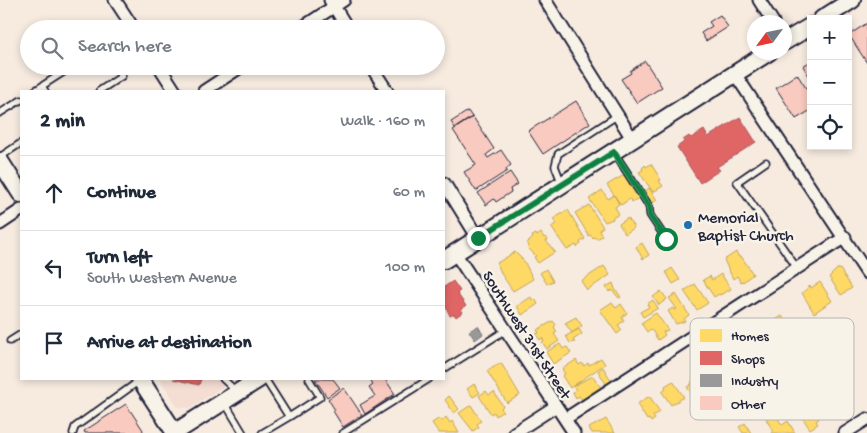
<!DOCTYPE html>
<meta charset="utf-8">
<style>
:root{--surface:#fff;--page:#f6f6f7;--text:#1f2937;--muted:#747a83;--line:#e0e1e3}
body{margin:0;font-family:"Gochi Hand",sans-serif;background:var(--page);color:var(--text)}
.controls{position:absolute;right:15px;top:15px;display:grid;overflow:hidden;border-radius:0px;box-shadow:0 2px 8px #0003}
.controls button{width:45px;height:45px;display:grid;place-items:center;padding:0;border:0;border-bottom:1px solid var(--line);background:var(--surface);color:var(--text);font:25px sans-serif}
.compass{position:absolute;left:747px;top:15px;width:45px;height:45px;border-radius:50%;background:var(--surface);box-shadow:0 2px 8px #0003;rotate:237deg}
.stop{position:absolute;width:15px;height:15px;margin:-11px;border:4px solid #0b8043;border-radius:50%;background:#fff}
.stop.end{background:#0b8043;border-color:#fff;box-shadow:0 1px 5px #0008}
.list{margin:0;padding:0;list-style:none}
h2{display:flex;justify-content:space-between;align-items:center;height:65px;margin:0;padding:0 20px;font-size:21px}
h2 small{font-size:16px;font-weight:400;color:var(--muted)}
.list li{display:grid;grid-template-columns:32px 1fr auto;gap:15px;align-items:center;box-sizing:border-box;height:75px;padding:0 20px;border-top:1px solid var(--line)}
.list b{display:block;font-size:19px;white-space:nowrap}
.list p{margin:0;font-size:16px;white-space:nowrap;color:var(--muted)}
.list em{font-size:16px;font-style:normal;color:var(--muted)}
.icon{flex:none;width:28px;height:28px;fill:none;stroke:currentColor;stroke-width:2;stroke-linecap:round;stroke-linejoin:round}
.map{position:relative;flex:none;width:867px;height:433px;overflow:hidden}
.search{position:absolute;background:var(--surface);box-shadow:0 2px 8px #0003;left:20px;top:20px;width:425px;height:55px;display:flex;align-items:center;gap:12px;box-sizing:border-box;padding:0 18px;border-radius:28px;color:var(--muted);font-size:19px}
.panel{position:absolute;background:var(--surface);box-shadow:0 2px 8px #0003;left:20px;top:90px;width:425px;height:290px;border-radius:0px}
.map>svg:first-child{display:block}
.built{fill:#f4ddd3}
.homes{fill:#ffd966;stroke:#bda259}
.shops{fill:#e06666;stroke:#a75259}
.industry{fill:#999;stroke:#75757d}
.building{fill:#f9cabf;stroke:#22223b}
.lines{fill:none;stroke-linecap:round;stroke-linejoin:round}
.service-casing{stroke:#22223b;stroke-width:9}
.minor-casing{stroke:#22223b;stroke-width:15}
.secondary-casing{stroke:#22223b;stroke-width:20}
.service{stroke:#f7f3e8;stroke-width:5.5}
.minor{stroke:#f7f3e8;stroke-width:11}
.secondary{stroke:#f7f3e8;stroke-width:16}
.route{stroke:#0b8043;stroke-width:6}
.poi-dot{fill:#1f6fb2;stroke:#f7f3e8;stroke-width:2}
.labels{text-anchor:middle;stroke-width:5;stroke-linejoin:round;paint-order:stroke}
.poi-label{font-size:16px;fill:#22223b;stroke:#f7f3e8;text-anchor:start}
.street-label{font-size:16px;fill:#22223b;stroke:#f7f3e8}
.key{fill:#f7f3e8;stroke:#b7b4b4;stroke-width:1}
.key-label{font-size:14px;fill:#22223b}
</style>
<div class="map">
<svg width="867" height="433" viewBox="0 0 867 433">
<rect width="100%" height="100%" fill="#f7ebe0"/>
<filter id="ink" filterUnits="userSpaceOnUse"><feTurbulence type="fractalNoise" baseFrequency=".02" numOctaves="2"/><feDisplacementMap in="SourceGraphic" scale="10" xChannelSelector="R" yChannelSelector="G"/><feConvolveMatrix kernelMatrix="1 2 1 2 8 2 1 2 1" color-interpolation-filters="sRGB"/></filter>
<g filter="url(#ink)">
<!-- built -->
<path class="built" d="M160,379h75l-45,29 -12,-1z"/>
<!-- homes -->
<path class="homes" d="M651,164l10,16 -2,1 4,5 -10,6 -14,-20 4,-2 -1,-2 3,-3 1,2z
M624,175l11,19 2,-2 3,5 -8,5 -2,-3 -9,6 -14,-20z
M649,188l8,12 -6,4 -7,-12z
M602,190l6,9 6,-4 5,9 -4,3 4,7 -7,4 1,1 -8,3 -16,-23z
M589,205l14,22 -4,3 3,6 -5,3 -3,-2 -1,1 -2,-3 -2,1 -14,-23z
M568,210l17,29 -5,3 1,2 -4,3 -1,-2 -9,5 -16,-23 5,-3 -3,-5z
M628,218l6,10 -9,6 -6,-10z
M541,233l3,5 2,-1 2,3 -2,1 9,11 -17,11 -4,-6 2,-1 -9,-9 2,-1 -2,-3 6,-5 -1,-2 4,-2 1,2z
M642,243l7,12 -6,4 -7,-12z
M515,252l9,9 9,18 -20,12 -11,-16 -5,-12z
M736,252l3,5 2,-1 12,18 -10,8v-1l-2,1 -4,-6 -4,3 -9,-19z
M604,266l6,9 -23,15 -6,-9z
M672,268l8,12 -7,4 -7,-12z
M546,269l7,12 -6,3 -7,-11z
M837,269h3l12,19 -11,7 -12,-18z
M721,274l10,15 -11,6 -1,-1 -5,3 -11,-17 7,-4 2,4z
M820,282l12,19 -18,12 -12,-20 8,-7 1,2z
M613,283l2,6 6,8 -2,1 -7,-8 -3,2 -3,-5z
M695,284l13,19 -11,7 -13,-19z
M661,291l6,8 -8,6 -6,-8z
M676,294l13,21 -5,4 1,2 -9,3 -8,-13 5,-3 1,2 3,-1 -8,-11z
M531,297l2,3 2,-1 3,5 -16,11 -5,-9z
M653,300l5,8 -15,9 -3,-5 9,-5 -2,-3z
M612,302l4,6 5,-4 6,9 -5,4 2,4 -6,4 4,5 -5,4 -17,-24z
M656,313l12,17 -5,2 2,3 -7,5 -7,-11 -4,3 -6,-9z
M782,316l8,13 -10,6 2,2 4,-3 3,5 -11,10 -14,-22z
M576,317l6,9 -10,7 -7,-10z
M553,321l3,4 -2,2 3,5 -3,2 5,7 -12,8 -5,-7 2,-1 -2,-3 -2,2 -4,-6 3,-1 -2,-3z
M579,329l3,5 -9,6 2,2 -5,1 -4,-7z
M560,344l3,5 4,-2 4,6 -18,11 -7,-12z
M601,358l4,6 -35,24 -8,-12 3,-2 -3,-5 14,-9 3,5 3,-2 2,3 4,-3 1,2z
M501,363l19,32 -13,8 -20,-32z
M603,367l10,17 -5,3 -10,-16z
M593,376l8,12 -19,12 -3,-4 -3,2 -3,-6 3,-2 -3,-4z
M697,380l8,12 -10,7 -8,-12 5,-3 -1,-2z
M673,381l11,16 -13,8 -9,-13 4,-3 -1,-3z
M474,384l6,9 -7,4 -6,-8z
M486,391l3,4 5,-3 9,14 -2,2 2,3 -7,5 -2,-4 -3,2 -12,-18z
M449,396l10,13 -5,4 -9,-13z
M648,397h2l10,15 -7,4 2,3 -4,3 -2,-3 -2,1 -10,-16z
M808,401l11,18 -3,2 2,3 -8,5 -14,-21z
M471,405l10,16 -4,3 2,3 -6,4 -14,-18z
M775,414l7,11 6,-4 7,12h-23l1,-2 -7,-12z
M446,417l4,6 2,-2 7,12h-20l-7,-10 8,-5 2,3z
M606,419l9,14h-23l-3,-5z
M745,423l6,10h-8l-4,-6z"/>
<!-- shops -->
<path class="shops" d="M740,117l16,25 -39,25 3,3 -20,13 -23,-36 7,-5 -1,-2 6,-4 2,2 13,-8 4,7z
M453,281l7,10 -3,2 9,13 -5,3 2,3 -7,5 -2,-3 -4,2 -6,-13v-16z
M173,379h28l-2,6z"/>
<!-- industry -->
<path class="industry" d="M478,326l5,8 -8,6 -6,-9z"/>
<!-- building -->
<path class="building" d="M720,15l8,12 -22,14 -5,-8 11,-7 -3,-4z
M867,23v40l-18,-28z
M645,61l17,26 -25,16 -16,-24 10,-6 -1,-2z
M811,61v18l-8,-13z
M797,74l14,22v14l-15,9 -20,-31z
M576,101l14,22 -47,31 -15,-23z
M468,111l4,6 -17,11 -4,-6z
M473,117l21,32 -8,6 2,3 13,-8 10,15 -5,4 1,2 -31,20 -12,-19 12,-7 -23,-35z
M510,172l8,12 -8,5 1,3 -15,10 -2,-3 -8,6 -8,-12z
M315,379h18l7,9 -13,9z
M370,379h15l10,15 -30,20 -5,-9 15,-9 -6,-9 4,-3z
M344,388l18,27 -19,12 -10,-16 2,-1 -7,-11z
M126,404l17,26 -1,3h-57l-1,-2z"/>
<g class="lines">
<defs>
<path id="service" d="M42,86l31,-20
M34,91l8,-5 3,5
M99,91l23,-15 -6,-10
M0,113l21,-13
M615,154l34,52 1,9 16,24
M0,157l21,-14
M766,162l-29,20 60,86
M562,184l-7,-18 3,-12 60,-39
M10,341l11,-7
M444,369l62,-39
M223,379l13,12
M225,403l18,30
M289,417l31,-20 -11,-18
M73,433l2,-6 64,-46
M262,433l27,-16 -24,-38
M343,433l86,-54"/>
<path id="minor" d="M115,0l19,29
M330,0l18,29
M545,0l88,140
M759,0l14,22
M300,29l44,-29
M159,66l16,25
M371,66l16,25
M735,74l132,199
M204,91l38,-25
M444,183l34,55
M0,224l21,-14
M455,253l119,180
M565,419l280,-182
M514,433l42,-27
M845,433l22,-14"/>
<path id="secondary" d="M822,19l30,-19
M784,42l27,-16
M0,161l21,33
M444,260l325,-208
M140,379l35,54
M174,433l85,-54"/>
</defs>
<!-- service casing -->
<use href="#service" class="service-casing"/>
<!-- minor casing -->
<use href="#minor" class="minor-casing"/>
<!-- secondary casing -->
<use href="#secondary" class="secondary-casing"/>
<!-- service -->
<use href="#service" class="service"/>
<!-- minor -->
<use href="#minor" class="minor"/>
<!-- secondary -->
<use href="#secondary" class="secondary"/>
</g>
</g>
<g class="lines" filter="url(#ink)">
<!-- route -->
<path class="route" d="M478,238l136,-86 35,54 1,9 16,24"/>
</g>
<!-- markers -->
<circle class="poi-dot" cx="688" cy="225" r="5"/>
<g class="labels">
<!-- poi labels -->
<g class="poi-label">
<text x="698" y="222">Memorial<tspan x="698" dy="18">Baptist Church</tspan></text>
</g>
<!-- street labels -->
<g class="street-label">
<text transform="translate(528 334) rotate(57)" y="6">Southwest 31st Street</text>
</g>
</g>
<!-- legend -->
<rect x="690" y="318" width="164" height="102" rx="8" class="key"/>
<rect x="700" y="329" width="22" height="13" fill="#ffd966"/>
<rect x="700" y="351" width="22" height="14" fill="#e06666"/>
<rect x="700" y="374" width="22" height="13" fill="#999"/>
<rect x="700" y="396" width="22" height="14" fill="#f9cabf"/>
<g class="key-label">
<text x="731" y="340">Homes</text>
<text x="731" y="363">Shops</text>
<text x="731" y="385">Industry</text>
<text x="731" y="408">Other</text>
</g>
</svg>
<div class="controls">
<button>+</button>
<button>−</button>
<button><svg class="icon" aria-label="locate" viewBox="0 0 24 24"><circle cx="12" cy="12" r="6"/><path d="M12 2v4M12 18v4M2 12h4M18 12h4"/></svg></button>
</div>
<svg class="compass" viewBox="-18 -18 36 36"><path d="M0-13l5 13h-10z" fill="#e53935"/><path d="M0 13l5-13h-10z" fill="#747a83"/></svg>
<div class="stop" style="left:666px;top:239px"></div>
<div class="stop end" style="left:478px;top:238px"></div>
<div class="search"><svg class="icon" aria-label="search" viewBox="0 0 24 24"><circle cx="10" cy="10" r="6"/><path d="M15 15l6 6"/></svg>Search here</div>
<section class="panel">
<h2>2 min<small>Walk · 160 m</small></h2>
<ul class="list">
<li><svg class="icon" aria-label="ahead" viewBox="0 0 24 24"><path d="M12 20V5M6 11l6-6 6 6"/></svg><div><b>Continue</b></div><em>60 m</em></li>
<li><svg class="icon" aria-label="left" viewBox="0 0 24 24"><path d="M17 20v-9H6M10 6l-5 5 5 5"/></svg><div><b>Turn left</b><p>South Western Avenue</p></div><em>100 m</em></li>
<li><svg class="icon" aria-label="arrive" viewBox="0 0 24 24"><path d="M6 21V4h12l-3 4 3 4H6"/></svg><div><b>Arrive at destination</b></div></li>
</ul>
</section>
</div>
